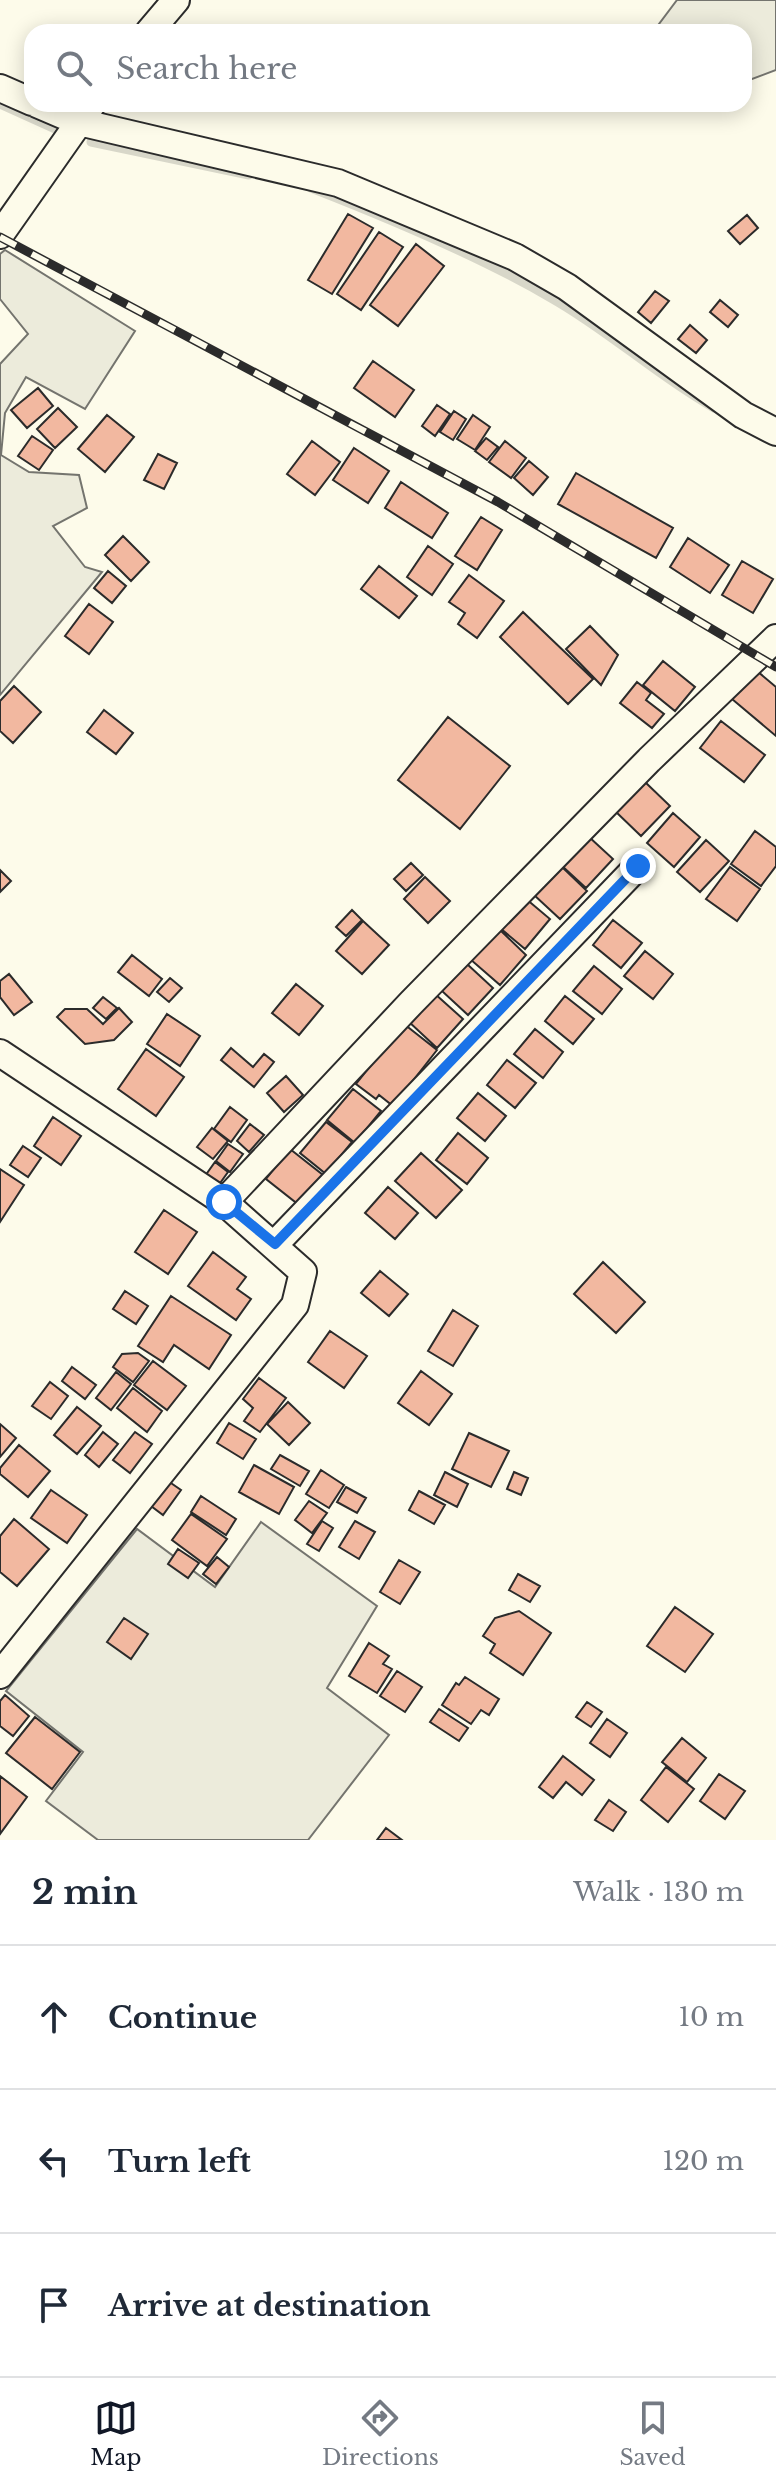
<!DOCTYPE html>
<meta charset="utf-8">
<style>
:root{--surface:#fff;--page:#f6f6f7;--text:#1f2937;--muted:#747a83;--line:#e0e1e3;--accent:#111827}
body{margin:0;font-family:"Libre Baskerville",serif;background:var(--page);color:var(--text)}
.stop{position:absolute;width:24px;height:24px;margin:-18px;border:6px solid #1a73e8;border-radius:50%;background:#fff}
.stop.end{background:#1a73e8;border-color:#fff;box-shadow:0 2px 8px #0008}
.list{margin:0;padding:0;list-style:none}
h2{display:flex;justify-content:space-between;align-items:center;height:104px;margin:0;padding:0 32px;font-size:34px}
h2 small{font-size:26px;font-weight:400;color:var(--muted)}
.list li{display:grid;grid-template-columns:52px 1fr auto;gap:24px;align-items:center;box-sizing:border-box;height:144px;padding:0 32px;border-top:2px solid var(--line)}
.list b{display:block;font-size:30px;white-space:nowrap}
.list em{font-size:26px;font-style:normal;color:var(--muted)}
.icon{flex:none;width:44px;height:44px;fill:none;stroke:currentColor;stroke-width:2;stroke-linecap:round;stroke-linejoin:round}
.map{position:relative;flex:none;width:776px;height:1840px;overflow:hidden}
.search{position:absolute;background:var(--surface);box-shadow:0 4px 20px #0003;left:24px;right:24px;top:24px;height:88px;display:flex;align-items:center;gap:20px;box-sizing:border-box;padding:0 28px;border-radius:24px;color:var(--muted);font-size:30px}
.sheet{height:536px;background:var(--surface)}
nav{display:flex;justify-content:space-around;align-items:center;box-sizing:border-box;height:112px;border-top:2px solid var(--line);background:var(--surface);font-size:22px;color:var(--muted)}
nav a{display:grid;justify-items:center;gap:4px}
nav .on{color:var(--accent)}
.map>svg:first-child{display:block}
.green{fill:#ecebdb;stroke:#74746e;stroke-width:2}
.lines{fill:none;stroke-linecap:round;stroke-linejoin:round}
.stream{stroke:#d8d7c9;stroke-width:9}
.building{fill:#f2b8a0;stroke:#2b2b2b;stroke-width:2}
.minor-casing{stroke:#2b2b2b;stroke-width:30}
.minor{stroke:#fdfbea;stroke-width:26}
.rail-casing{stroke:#2b2b2b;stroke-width:9}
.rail{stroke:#fdfbea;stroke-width:6;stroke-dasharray:18;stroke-linecap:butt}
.route{stroke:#1a73e8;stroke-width:10}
</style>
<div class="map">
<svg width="776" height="1840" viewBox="0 0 776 1840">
<rect width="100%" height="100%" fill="#fdfbea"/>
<!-- green -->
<path class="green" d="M677,0h99v70l-32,12v-50h-91z
M5,250l130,81 -50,78 -59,-32 -21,36 -4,42 28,17 50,3 8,33 -34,18 32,41 17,5 -102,123v-331l28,-30 -28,-35v-45z
M261,1522l116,84 -50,82 62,47 -81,105h-210l-52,-39 37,-49 -77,-61 131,-162 78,58z"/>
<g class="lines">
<!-- stream -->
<path class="stream" d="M0,104l66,30
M91,142l158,33
M311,188c77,30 168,68 240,110 57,32 106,78 163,110"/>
</g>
<!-- building -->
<path class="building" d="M348,214l25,14 -41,66 -24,-14z
M747,215l11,13 -18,16 -12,-13z
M379,232l24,15 -42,63 -24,-16z
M416,244l28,22 -46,60 -28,-21z
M655,291l14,10 -18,22 -13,-11z
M720,300l18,15 -10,12 -18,-15z
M690,325l17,15 -11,13 -18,-14z
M373,361l41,29 -19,27 -41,-29z
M38,388l15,18 -26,22 -16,-18z
M437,405l13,9 -15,22 -13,-10z
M58,408l19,19 -22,21 -18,-19z
M454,411l12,8 -13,21 -13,-8z
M107,415l27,22 -29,35 -27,-23z
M473,415l17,12 -15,23 -18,-11z
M32,436l21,14 -14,20 -21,-14z
M486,438l12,9 -11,13 -12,-9z
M312,441l28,21 -25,33 -28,-21z
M505,441l21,17 -15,20 -22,-16z
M354,448l35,23 -21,32 -35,-23z
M158,454l19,9 -13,26 -20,-9z
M529,461l19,16 -15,18 -19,-17z
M576,473l97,55 -17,30 -98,-54z
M401,482l47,31 -16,25 -47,-30z
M481,517l21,13 -25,40 -22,-14z
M123,536l26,26 -18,19 -26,-26z
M688,538l41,27 -19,28 -40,-26z
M428,546l25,18 -21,31 -25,-18z
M742,561l31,18 -20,34 -31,-18z
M379,566l38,30 -18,22 -38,-29z
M108,571l18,15 -14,17 -18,-15z
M469,575l35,26 -27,37 -19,-14 7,-11 -16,-11z
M89,604l24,18 -24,32 -24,-18z
M523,612l70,67 -25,25 -68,-67z
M590,626l28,29 -17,30 -35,-36z
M663,661l32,26 -20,24 -32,-26z
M751,666l25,21v49l-50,-42z
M637,682l14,11 -5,7 18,14 -12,14 -32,-25z
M14,686l27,26 -28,31 -13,-12v-30z
M104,710l29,23 -17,21 -29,-22z
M448,717l62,49 -50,63 -62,-49z
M721,721l44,34 -21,27 -44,-34z
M644,781l26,25 -29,30 -26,-25z
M673,813l27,24 -26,30 -27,-24z
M755,831l21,16v19l-15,20 -30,-22z
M588,836l25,23 -27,29 -25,-23z
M706,840l23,21 -29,31 -23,-20z
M411,863l12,12 -17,16 -12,-12z
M561,866l26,25 -27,28 -26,-24z
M730,867l30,22 -23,32 -31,-22z
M0,870l11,11 -11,11z
M425,877l25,24 -22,22 -24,-24z
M525,898l25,21 -25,30 -25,-21z
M352,910l10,10 -16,16 -10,-9z
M613,920l29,23 -21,25 -28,-23z
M363,921l26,24 -27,29 -26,-23z
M498,928l28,27 -26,30 -30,-26z
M645,951l28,23 -20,25 -29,-23z
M132,955l30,24 -13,17 -31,-24z
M467,964l26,24 -25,27 -26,-24z
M594,966l28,23 -20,25 -29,-23z
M9,974l23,28 -18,13 -14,-18v-16z
M170,978l12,10 -13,14 -12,-10z
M296,984l27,22 -24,29 -27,-22z
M434,993l29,26 -26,29 -29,-27z
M565,996l29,23 -21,25 -28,-23z
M103,997l14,11 -11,11 -13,-11z
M119,1008l13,14 -18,18 -29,4 -28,-27 8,-8h22l16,15z
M167,1014l33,22 -20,30 -33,-22z
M404,1024l33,26 -44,56 -14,-11 -3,4 -20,-15z
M535,1029l28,23 -20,26 -29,-24z
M231,1048l22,19 11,-13 10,8 -20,25 -33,-27z
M146,1049l38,28 -28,39 -38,-27z
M507,1060l29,23 -21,25 -28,-23z
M286,1076l17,19 -19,17 -17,-19z
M353,1089l28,22 -26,32 -28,-23z
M478,1093l28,23 -21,25 -28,-23z
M230,1107l17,13 -16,22 -17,-13z
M53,1117l28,19 -20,29 -27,-19z
M326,1122l26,20 -26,32 -26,-21z
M250,1124l14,11 -15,17 -12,-11z
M212,1128l16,13 -15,18 -16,-12z
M458,1133l30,25 -21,26 -31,-24z
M228,1144l15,10 -13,18 -14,-11z
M23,1146l18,12 -13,19 -18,-12z
M290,1149l33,26 -24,30 -33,-26z
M421,1153l41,37 -26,28 -41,-37z
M215,1162l13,10 -10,14 -13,-10z
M0,1169l24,16 -24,37z
M388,1187l30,26 -23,26 -30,-26z
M164,1210l33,22 -29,42 -33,-22z
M213,1252l33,25 -9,12 14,10 -15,21 -48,-34z
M603,1262l42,40 -29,31 -42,-39z
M380,1271l28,23 -19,22 -28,-23z
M125,1291l23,15 -12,18 -23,-15z
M171,1296l60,39 -22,34 -35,-24 -11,17 -25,-16z
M453,1310l25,16 -25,40 -25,-15z
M330,1331l37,25 -23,32 -36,-26z
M138,1353l11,8 -16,21 -20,-15 9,-13z
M153,1361l33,25 -19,24 -33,-25z
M72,1367l24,18 -11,14 -23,-18z
M421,1371l31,23 -23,31 -31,-22z
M116,1372l15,12 -20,26 -15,-12z
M259,1378l27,20 -26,34 -16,-11 9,-13 -10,-9z
M50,1382l18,14 -17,23 -19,-13z
M133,1388l29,23 -15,21 -30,-24z
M288,1402l22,21 -21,22 -22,-21z
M77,1407l24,19 -24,28 -23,-19z
M229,1423l27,16 -13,20 -26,-16z
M0,1424l16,14 -16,19z
M103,1432l15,12 -19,23 -14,-12z
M135,1432l17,12 -22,29 -17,-13z
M469,1433l40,18 -18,36 -39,-18z
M19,1445l31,26 -22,26 -28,-23v-6z
M280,1455l29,16 -9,15 -29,-17z
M254,1465l40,22 -15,27 -40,-22z
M321,1470l23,15 -15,23 -23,-14z
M445,1472l23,12 -11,23 -23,-12z
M514,1472l14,6 -7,17 -14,-6z
M168,1481l13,9 -18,25 -12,-9z
M346,1487l20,11 -9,15 -20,-11z
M51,1490l36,25 -20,28 -36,-25z
M419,1491l26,14 -11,19 -25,-14z
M201,1496l35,23 -10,16 -35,-23z
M309,1501l18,12 -15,20 -17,-13z
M191,1514l36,25 -20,27 -35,-26z
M14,1519l35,30 -32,37 -17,-14v-36z
M322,1521l11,7 -14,23 -12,-7z
M355,1521l20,11 -16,27 -20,-12z
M178,1549l21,14 -11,15 -20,-14z
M217,1557l12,10 -13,17 -13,-10z
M399,1560l21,12 -20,32 -20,-12z
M518,1574l22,12 -10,16 -21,-12z
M675,1607l38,27 -28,38 -38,-26z
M519,1611l32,22 -28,42 -33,-22 5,-9 -12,-8 12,-18z
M124,1618l24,16 -17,25 -24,-17z
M369,1643l20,13 -6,8 9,5 -15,24 -28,-17z
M397,1671l25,16 -17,25 -25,-16z
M465,1677l34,22 -10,16 -8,-5 -10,14 -29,-19 14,-22 3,2z
M5,1695l24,21 -16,20 -13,-10v-25z
M587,1702l15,10 -11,15 -15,-10z
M439,1709l29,19 -9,13 -29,-19z
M35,1717l45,35 -28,37 -46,-36z
M607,1719l20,14 -17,24 -20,-14z
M682,1738l24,20 -19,24 -25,-20z
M563,1756l31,24 -12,15 -16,-13 -13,16 -14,-11z
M666,1767l28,22 -26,33 -27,-22z
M719,1774l26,17 -20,28 -25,-18z
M0,1776l27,21 -27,37z
M609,1800l17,12 -13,19 -18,-11z
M386,1828l16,12h-25z"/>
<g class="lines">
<defs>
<path id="minor" d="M149,32l27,-32
M0,88l32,14
M37,104l42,18 259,61 177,74 52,30 176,128 33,17
M0,235l92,-131
M0,1053l224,149 79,70 -8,33 -295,370
M224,1202l187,-199 238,-243 127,-122
M275,1244l363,-378"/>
</defs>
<!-- minor casing -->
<use href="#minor" class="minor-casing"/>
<!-- minor -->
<use href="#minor" class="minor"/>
<defs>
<path id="rail" d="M0,237l498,265 278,165"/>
</defs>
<!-- rail casing -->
<use href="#rail" class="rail-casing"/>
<!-- rail -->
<use href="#rail" class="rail"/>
</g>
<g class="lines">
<!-- route -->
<path class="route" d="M224,1202l51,42 363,-378"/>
</g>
</svg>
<div class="stop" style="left:224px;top:1202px"></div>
<div class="stop end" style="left:638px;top:866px"></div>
<div class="search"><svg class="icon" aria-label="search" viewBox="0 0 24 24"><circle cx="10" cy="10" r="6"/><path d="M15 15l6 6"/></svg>Search here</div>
</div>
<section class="sheet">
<h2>2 min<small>Walk · 130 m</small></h2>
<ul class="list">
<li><svg class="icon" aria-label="ahead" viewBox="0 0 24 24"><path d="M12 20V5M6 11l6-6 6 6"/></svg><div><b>Continue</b></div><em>10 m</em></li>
<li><svg class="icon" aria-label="left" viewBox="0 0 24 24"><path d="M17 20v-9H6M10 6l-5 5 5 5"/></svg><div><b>Turn left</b></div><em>120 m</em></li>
<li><svg class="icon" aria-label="arrive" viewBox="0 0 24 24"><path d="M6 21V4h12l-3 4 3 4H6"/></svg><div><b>Arrive at destination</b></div></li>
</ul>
</section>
<nav>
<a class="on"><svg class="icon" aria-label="map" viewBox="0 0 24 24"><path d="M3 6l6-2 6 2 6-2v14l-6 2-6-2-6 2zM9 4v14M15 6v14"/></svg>Map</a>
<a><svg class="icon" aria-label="directions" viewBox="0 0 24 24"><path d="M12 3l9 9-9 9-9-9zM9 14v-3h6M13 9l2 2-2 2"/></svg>Directions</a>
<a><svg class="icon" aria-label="saved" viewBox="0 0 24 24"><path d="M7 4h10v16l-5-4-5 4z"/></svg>Saved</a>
</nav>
